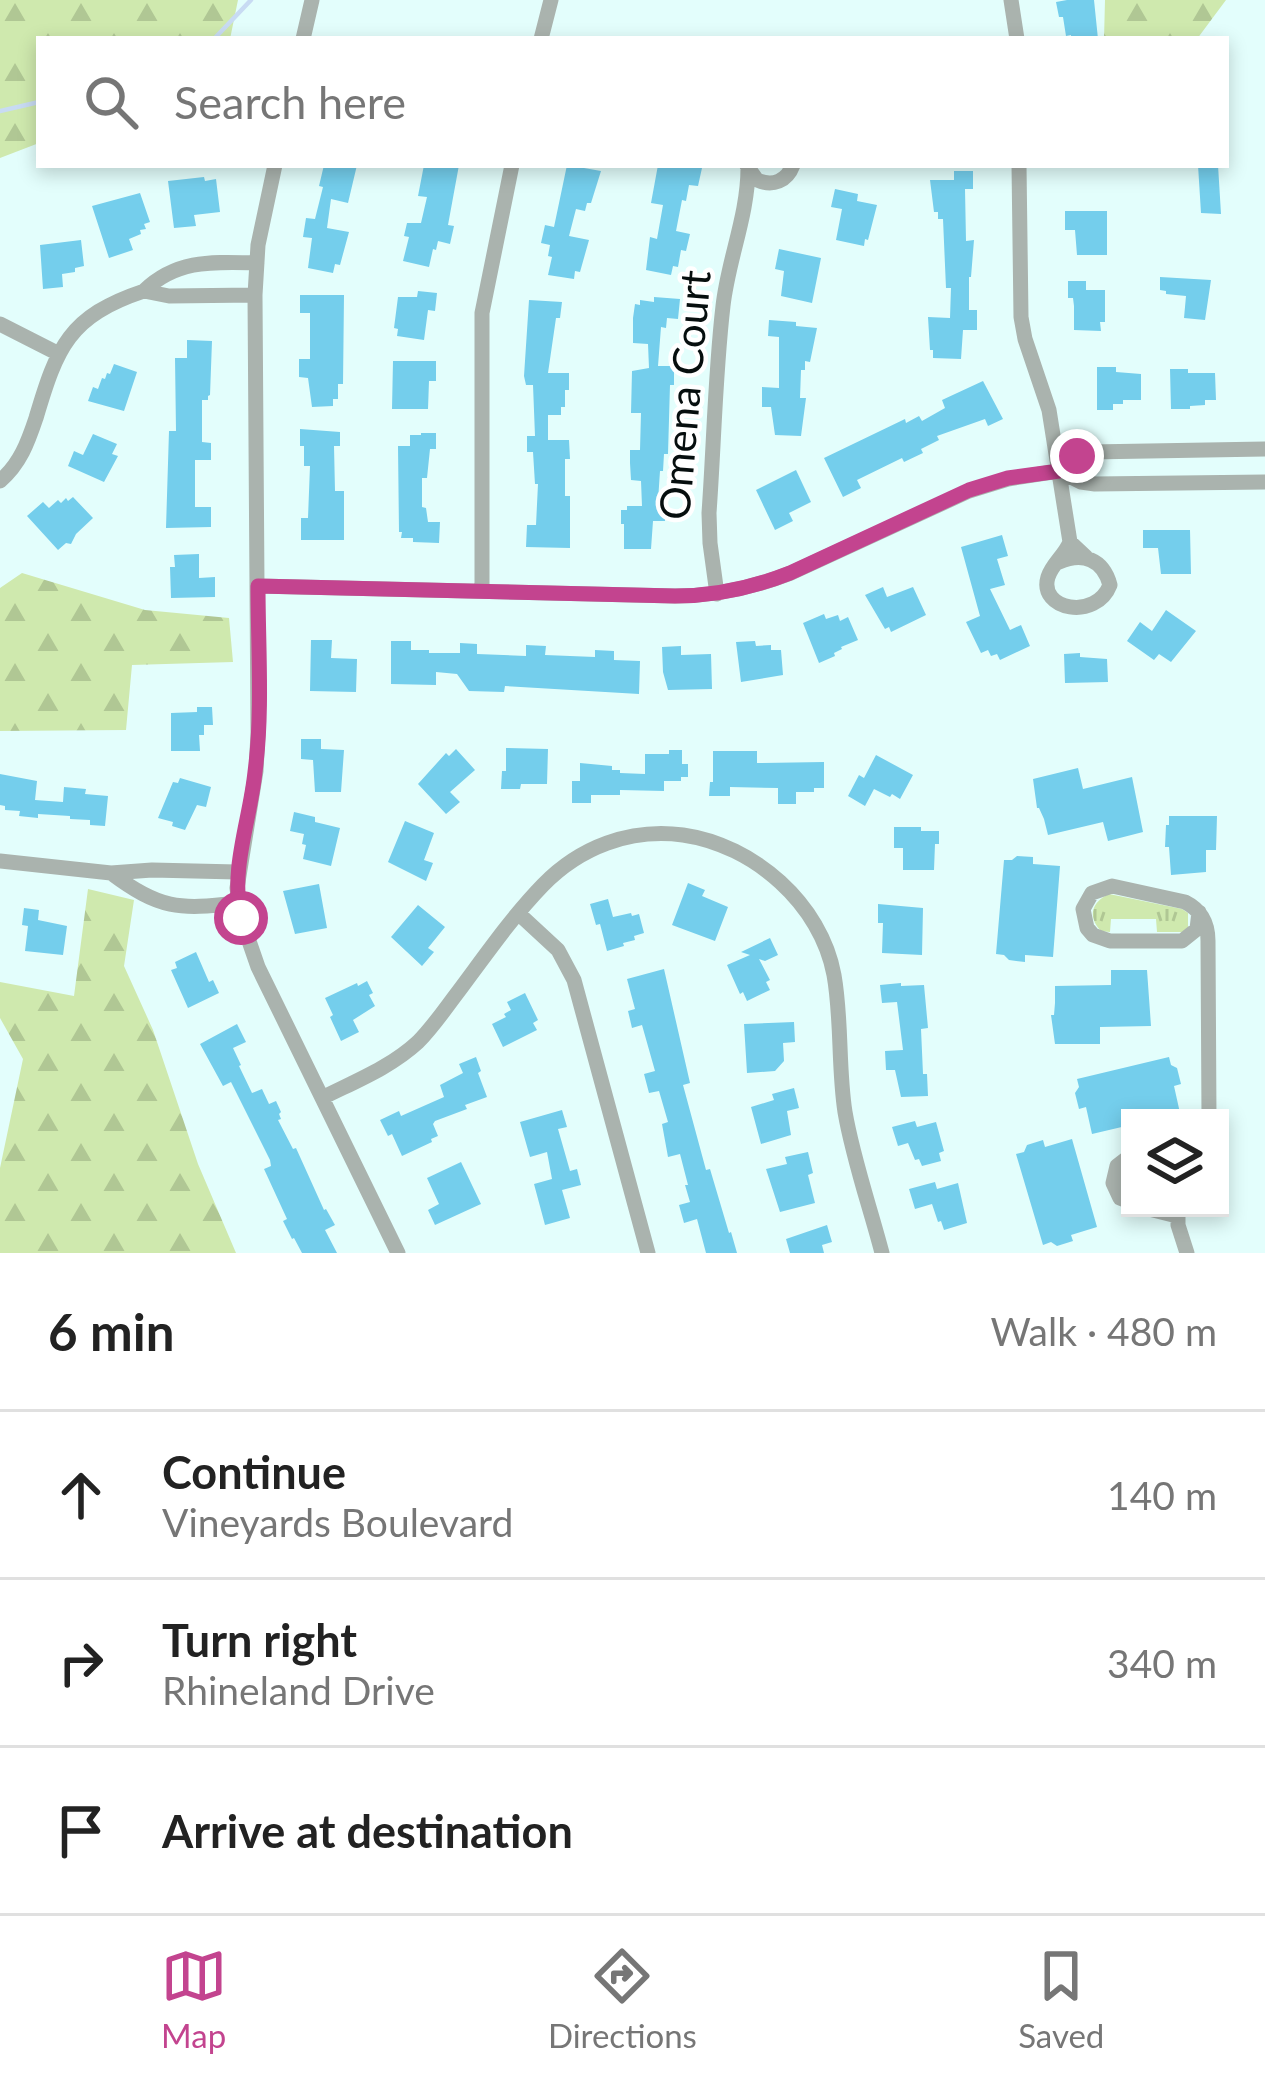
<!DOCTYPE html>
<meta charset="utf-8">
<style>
:root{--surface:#fff;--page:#f2f2f2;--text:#222;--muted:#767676;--line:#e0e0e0;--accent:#c3448f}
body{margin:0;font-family:Lato,sans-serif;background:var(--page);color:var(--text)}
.controls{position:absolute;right:36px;bottom:36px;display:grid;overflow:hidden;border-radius:0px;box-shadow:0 6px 18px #0003}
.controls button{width:108px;height:108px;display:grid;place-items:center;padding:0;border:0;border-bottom:3px solid var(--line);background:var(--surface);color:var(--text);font:60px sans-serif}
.stop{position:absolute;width:36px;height:36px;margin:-27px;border:9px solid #c3448f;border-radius:50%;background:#fff}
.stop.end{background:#c3448f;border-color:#fff;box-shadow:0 3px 12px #0008}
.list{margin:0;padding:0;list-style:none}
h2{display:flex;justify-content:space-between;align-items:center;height:156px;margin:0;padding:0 48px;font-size:51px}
h2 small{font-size:39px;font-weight:400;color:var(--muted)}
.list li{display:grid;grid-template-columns:78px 1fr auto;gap:36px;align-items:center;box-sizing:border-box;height:168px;padding:0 48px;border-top:3px solid var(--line)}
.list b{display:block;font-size:45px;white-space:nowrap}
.list p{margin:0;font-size:39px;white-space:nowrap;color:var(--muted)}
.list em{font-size:39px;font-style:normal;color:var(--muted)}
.icon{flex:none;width:66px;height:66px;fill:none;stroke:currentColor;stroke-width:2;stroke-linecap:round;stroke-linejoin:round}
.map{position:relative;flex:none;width:1265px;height:1253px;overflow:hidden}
.search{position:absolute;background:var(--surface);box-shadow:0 6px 18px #0003;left:36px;right:36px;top:36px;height:132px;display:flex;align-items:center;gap:30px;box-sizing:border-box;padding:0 42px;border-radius:0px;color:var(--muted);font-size:45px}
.sheet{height:660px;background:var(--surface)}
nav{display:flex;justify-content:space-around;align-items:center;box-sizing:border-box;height:168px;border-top:3px solid var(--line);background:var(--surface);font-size:33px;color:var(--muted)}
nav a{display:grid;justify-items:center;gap:6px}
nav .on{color:var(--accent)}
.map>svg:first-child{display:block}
.grass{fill:url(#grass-tufts)}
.forest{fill:url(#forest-firs)}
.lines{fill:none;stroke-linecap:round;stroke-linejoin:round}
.stream{stroke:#c8dbf3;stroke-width:4.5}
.building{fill:#74ceec}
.minor{stroke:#aab3ae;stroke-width:15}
.route{stroke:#c3448f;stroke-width:15}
.labels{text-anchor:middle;stroke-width:9;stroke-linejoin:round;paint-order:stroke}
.street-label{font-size:42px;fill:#060e0e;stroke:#fff}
</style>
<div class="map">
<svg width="1265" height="1253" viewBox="0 0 1265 1253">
<defs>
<pattern id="grass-tufts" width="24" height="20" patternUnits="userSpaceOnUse" patternTransform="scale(3)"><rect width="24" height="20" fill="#cfe9ae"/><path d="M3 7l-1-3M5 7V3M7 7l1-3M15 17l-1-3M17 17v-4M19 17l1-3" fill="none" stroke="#b0c794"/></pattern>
<pattern id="forest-firs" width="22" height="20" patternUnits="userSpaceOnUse" patternTransform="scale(3)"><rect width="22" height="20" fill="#cfe9ae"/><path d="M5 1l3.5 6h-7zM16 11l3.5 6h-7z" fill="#b0c794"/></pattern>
</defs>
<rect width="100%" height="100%" fill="#e3fefc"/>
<!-- grass -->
<path class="grass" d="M1109,894l73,15 6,4v16l-6,3h-25l-1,-13h-45l-1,13 -9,-1c-14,-15 -9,-29 8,-37z"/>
<!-- forest -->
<path class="forest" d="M0,0h238l-8,39h-191v104l-39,15z
M1105,0h121l-29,39h-93z
M22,573l123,37 84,8 4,44 -101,3 -6,65 -126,1v-143z
M88,889l46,11 -10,66 29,64 45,134 38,89h-236v-85l23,-109 -23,-41v-36l74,14z"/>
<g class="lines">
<!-- stream -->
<path class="stream" d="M214,39l37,-39
M0,111l39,-9"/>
</g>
<!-- building -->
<path class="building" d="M1067,0h27l4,39h-27v-4l-5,1 -3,-19h-4l-3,-15z
M324,165h33l-9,38 -17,-4 -4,29 22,4 -9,33 -5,-1 -2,9 -25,-5 4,-30 -9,-1 3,-19 9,1 8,-32 -4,-1z
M424,165h35l-11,60 6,1 -4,18 -12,-3 -2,9 -3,-1 -4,18 -26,-6 6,-24 -5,-1 3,-13h14l6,-26 -9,-1z
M567,165l34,6 -10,32h-4l-2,8 -9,-2 -7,27 20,4 -9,32 -5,-1 -1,8 -26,-4 4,-18 -4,-1 2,-11 -9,-2 4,-18 9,2z
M658,165l44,3 -4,18 -9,-1 -3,16 -4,-1 -6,31 14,3 -4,17 -5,-1 -3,17 -5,-1 -2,9 -25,-5 4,-33 7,2 6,-34 -12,-2z
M1198,165h20l3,49 -20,-1z
M954,171h19v18h-8l1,52 8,-1 -3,37h-2v33h8v20h-14l-2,29 -28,-1v-8h-3l-2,-33 22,1 1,-30h-5l-3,-69h-5v-7h-4l-4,-32h24z
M204,177l1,4 11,-2 4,33 -26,3 2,11 -22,2 -6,-47z
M835,189l23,5 -1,7 20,4 -9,35 -3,-1 -1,7 -28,-6 6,-31 -11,-2z
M140,193l10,29 -6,2 2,5 -6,1 1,4 -12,5 4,11 -24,8 -17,-52z
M1065,211h42v44h-30l-2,-25h-10z
M81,240l3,26 -9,2v4l-13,2 1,13 -20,2 -3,-44z
M779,249l42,9 -9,45 -31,-7 3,-25 -9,-2z
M1160,277l51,3 -6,40 -21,-2 2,-22 -20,-2v-3l-6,-1z
M1068,281h18v9h19v32h-5l1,9 -27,-1v-24l-1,-8h-5z
M418,291l19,2 -2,18 -7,-1 -4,30 -27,-4 1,-7 -4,-1 4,-31h19z
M300,295h44l-1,89h-5v15h-5v7l-21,1 -4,-29 -9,-1v-18h11v-46h-10z
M654,297l26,2 -2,20 -11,-1 -1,10 -5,-1 -3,39h16v19h-4l-2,69h-4l-1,17h-3l-2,30h8l-1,20h-12l-2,28h-27v-25h-3v-14h6v-4h15l-1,-25 -10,-1 -1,-17v-13h10l1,-37h-10l1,-42 17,-3 -1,-24 -15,-1v-25l2,-14 5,1v-5l14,2z
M529,300l33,2 -2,16h-4l-8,55h21v17h-4v17h-4v8h-13v25h21l1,19h-5v37h5v52l-44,-1 1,-22h9l2,-41h-3l-2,-32h-6v-16h8l-2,-51h-7l-2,-9z
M769,320l27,2v4l21,2 -7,34 -5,-1v9h-4l-1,28h6l-5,38 -26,-1 -4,-28h-9v-20l17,1v-51l-11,-1z
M187,340l25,1 -2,54 -2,1v4h-6v42l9,1v17h-16v47h16v20l-45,1 3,-97h7l-1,-73h12z
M393,361h43v20h-7l-1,28h-36z
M114,364l23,8 -13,39 -36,-10 5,-14 5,2 4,-11 3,1 2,-6 3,1z
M1097,367h19v5l25,2v26h-18v4h-10v6h-16z
M1170,369h18v4h27l1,27h-11v5l-15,1v3h-19z
M983,381l20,38 -15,7 -3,-7 -48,17 2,4 -18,9 2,4 -19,9 -2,-4 -45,22 4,8 -18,9 -19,-39 81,-39 1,4 13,-7 3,5 23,-13 -3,-8z
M300,429l40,3v14h-6l1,45h9v49h-43v-22h7l2,-52h-6v-20h-4z
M421,433h15v16h-6l-3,29h-5v29l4,1 2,14h12l-1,21 -26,-1v-4h-12l1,-6h-3l-1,-86h12v-11h11z
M93,434l24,10 -5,10 6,2 -14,26 -36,-16 6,-15 9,4z
M796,470l15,32 -22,11 4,8 -18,9 -19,-40z
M73,497l20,21 -17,16 -5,10 -5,-1 -8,7 -31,-34 16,-14 6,6 9,-8 3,3 5,-5 2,3z
M1143,530h47l1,44h-30l-3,-26h-15z
M1002,535l6,21 -11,3 8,26 -15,4 20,41 11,-5 9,21 -30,14 -3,-6 -6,2 -3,-6 -7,3 -15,-31 14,-6 -19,-69z
M199,554v24l16,-1v20l-44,1 -1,-31h5l-1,-12z
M883,587l4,10 26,-10 13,28 -35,17 -2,-5 -4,2 -20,-34z
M1166,610l30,21 -25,31 -12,-8 -5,6 -27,-19 13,-19 12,9z
M824,614l2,5 12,-4 2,6 8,-4 10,23 -17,7 1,2 -8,4 1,3 -16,7 -16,-40z
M311,640h21l-1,18 26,1 -1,33 -46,-1z
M391,641h20v9h18v3h31v-10l17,1v10l49,2v-11l20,1 -1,9 50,2v-7l19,1v9l26,1 -1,33 -134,-8 -1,6 -35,-1 -12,-17 -21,-2v13l-45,-1z
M755,641l1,5 15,-1v5h10l2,25 -42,7 -5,-40z
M681,646v9l30,-1 1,35 -44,1 -5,-18 -1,-25z
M1080,653v4l27,2 1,23 -43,1 -1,-29z
M197,707h15l1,18h-9v10h-5l1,16h-29v-38l26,-1z
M301,739h20v10l23,1 -3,42h-26l-2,-32 -12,-1z
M506,748l42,1 -1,35h-26l-1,5h-19l1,-18h4z
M456,749l19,21 -25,22 10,10 -14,12 -28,-30 28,-31 3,3z
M669,750h13v14h6v13h-7v4h-17v10l-44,-1v5h-29v8h-19v-22h8v-18l32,3v4h8v3l25,1v-20h24z
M713,751h44v12l67,-1v26h-10v4h-18v12h-18v-16l-48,-1v9h-21l1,-14h3z
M876,755l37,20 -13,24 -8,-5 -2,3 -16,-8 -9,17 -17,-10 11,-21 5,3z
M1078,768l5,21 49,-12 11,55 -35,9 -5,-19 -55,13 -4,-16 -5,-11h-2l-4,-29z
M0,774l37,7 -2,19 28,2 1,-15 22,2 -1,5 23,2 -3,30 -15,-1v-5l-20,-1v-3l-32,-2v4l-19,-2 1,-5 -15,-1v-4l-5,-1z
M180,778l31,9 -5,20 -9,-2 -12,25 -13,-4 1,-4 -15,-4 15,-36 5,1z
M294,812l21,5v5l25,6 -9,38 -28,-7 3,-14 -4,-1 2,-10 -14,-3z
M1169,816h48l-1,34h-10v22l-35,3 -2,-28h-4l1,-22h3z
M405,821l29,12 -10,27 9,3 -7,18 -38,-19z
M894,827h27v4h18v13h-4l-1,26h-31v-22h-9z
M1017,856l16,1v7l27,2 -7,91 -28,-2v7l-16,-2 -5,-5 -8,-1 8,-94h8z
M688,883l17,7 -3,6 26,11 -13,34 -43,-16z
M319,884l8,44 -32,6 -12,-43z
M608,899l5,18 18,-4 1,3 7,-2 5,19 -10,3 1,4 -12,3 1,3 -17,5 -7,-27 -4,1 -6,-21z
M878,904l45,4 -1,47 -40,-2 1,-30h-5z
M418,905l27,22 -17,21 6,4 -12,14 -31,-29z
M24,908l15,2 -1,10 29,6 -4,29 -38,-4 3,-25 -6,-1z
M770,938l8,17 -13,6 -6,-2 11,21 -4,2 4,8 -23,11 -4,-9 -3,2 -13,-29 23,-10 -9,-3z
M196,952l13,30 4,-2 6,13 -31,15 -17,-38 6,-2 -2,-6z
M664,969l26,114 -7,2 23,85 4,-1 19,64 2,-1 6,21h-31l-9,-34 -13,4 -5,-18 11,-3 -5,-17h3l-8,-31 -12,3 -6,-33 6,-2 -9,-31 -10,2 -5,-19 11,-3 -13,-46 -10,3 -4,-17 7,-2 -8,-30z
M1111,970h36l4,56 -51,1v17h-45l-4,-29h3l1,-12v-17l56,-1z
M367,981l6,12 -4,2 6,11 -22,14 6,12 -18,9 -11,-24 3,-2 -8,-17 32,-15 1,3z
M901,983v3l23,-1 4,43 -7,1 2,45h4l1,22 -27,1 -6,-27h-9l-1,-19 18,-1 -6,-48 -15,1 -2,-18z
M525,993l13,27 -5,3 4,7 -34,17 -11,-23 14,-7 -2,-3 7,-4 -4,-8z
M794,1022l1,20 -12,1 1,18 -9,10 -28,2 -3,-49z
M237,1024l9,18 -13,6 8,17 -2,1 13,27 10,-4 7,15 7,-3 5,11 -2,2 2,5 -3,1 15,29 3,-1 28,62 2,-1 9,16 -10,5 12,23h-35l-8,-15 -2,1 -9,-18 4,-2 -23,-50 7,-3 -1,-6 -39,-78 -8,4 -23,-42z
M476,1057l5,14 -3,2 9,24 -22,8 2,4 -32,12 -2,3 5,12 -7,3 1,3 -30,14 -10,-22 -4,2 -8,-16 19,-9 2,5 43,-19 -4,-12 23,-12 -4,-9z
M1169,1057l2,8 6,3 4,16 -7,2 6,27 -19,5h-37l2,8 -34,8 -6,-27 -7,2 -4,-16 4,-6 -2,-8z
M794,1088l5,20 -12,3 4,24 -30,9 -10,-37 23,-7 -2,-6z
M562,1110l5,17 -9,2 12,42 7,-2 4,16 -19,5 8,28 -25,7 -11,-41 18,-5 -5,-27 -17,5 -10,-35z
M915,1121l2,6 19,-5 8,29 -5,2 2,8 -19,5 -3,-7 -4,1 -7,-17 -10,3 -6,-19z
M1072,1139l25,88 -26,8 2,6 -16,5 -6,-4 -8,3 -27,-91 8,-2 3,-7 16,-5 2,7z
M808,1152l5,21 -5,2 7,28 -35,9 -14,-43 21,-5 -2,-7z
M461,1162l20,42 -46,21 -7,-15 11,-6 -12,-26z
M935,1182l2,7 21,-6 9,40 -23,7 -3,-9 -3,1 -6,-18 -17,5 -6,-20z
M827,1225l5,17 -10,3 2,8h-34l-4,-14z"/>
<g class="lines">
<!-- minor -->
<path class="minor" d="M1011,0l6,39
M303,39l9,-39
M541,39l10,-39
M275,165l-17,80 -3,50 3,438 -2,38 -19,117 4,30 17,49 140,286
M1019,165l2,152 4,22 24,71 21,132 16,15
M747,166l10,14c16,7 30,1 36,-15
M255,295l-86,1 -25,-5c33,-32 69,-29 113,-28
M0,324l57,29
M1059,471l22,11 14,2 170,-2
M0,481c20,-17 28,-39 36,-63 21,-71 33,-102 108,-127
M1059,562c24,-10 44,-3 51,23 -14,36 -72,25 -62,-8 4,-13 17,-22 22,-35
M258,586l417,10c41,0 77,-8 116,-23l178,-82 39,-12 51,-8 18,-15 13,-4 175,-3
M482,591v-278l30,-148
M717,594l-7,-51 -1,-30c5,-69 6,-138 14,-207 5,-46 25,-91 25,-138
M0,861l111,12
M237,872l-85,-2 -41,3c48,36 68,37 126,30
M1199,912l-2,17 -15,12h-72l-17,-6 -6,-7 -4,-19 9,-16 20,-7 73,16c16,8 23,21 23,39l1,177
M518,913l40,37 16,30 74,273
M324,1097c32,-16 67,-30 94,-55 15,-15 27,-33 40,-50 27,-36 53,-74 85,-107 37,-38 87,-57 140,-50 71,10 138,69 151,140 8,45 4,92 11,137 8,47 25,95 37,141
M1130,1156l-13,10 -4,17 7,15 10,4
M1145,1208l32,8
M1178,1208v17l9,28"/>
</g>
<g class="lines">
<!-- route -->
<path class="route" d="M241,918c-11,-50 9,-97 14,-146 8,-61 3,-125 3,-186l417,10c41,0 77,-8 115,-23l179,-83 39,-12 51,-7 18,-15"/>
</g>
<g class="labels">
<!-- street labels -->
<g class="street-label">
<text transform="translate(685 395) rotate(-85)" y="15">Omena Court</text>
</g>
</g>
</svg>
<div class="controls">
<button><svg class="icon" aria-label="layers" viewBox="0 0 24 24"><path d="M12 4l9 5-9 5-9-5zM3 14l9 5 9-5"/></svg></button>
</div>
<div class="stop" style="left:241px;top:918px"></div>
<div class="stop end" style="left:1077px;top:456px"></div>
<div class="search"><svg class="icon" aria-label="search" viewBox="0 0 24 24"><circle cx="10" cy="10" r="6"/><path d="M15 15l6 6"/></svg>Search here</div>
</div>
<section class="sheet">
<h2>6 min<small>Walk · 480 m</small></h2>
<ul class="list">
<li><svg class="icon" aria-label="ahead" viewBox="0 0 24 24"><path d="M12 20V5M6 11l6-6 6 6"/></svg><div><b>Continue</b><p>Vineyards Boulevard</p></div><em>140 m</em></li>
<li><svg class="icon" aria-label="right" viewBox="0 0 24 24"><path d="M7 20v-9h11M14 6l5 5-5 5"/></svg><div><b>Turn right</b><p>Rhineland Drive</p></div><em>340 m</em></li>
<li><svg class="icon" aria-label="arrive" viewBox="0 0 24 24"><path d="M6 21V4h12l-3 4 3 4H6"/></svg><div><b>Arrive at destination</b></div></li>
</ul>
</section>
<nav>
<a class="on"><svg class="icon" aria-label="map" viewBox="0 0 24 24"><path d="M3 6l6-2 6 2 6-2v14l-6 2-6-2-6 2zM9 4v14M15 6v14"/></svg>Map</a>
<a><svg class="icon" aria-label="directions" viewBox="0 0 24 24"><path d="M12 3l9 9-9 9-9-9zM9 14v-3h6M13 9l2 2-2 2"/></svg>Directions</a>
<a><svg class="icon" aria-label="saved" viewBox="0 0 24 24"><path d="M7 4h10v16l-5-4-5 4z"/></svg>Saved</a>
</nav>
